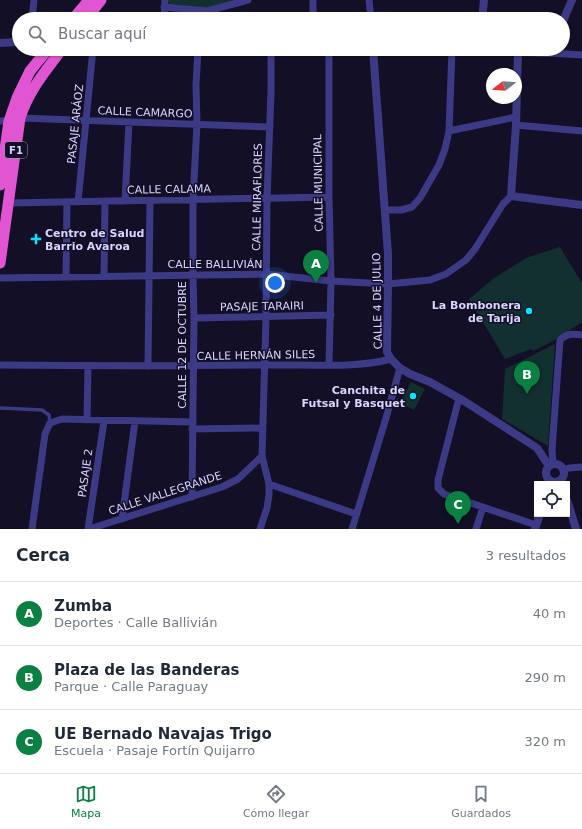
<!DOCTYPE html>
<html lang="es">
<meta charset="utf-8">
<style>
:root{--surface:#fff;--page:#f2f2f3;--text:#1f2937;--muted:#747a83;--line:#e0e1e3;--accent:#0b8043}
body{margin:0;font-family:"DejaVu Sans",sans-serif;background:var(--page);color:var(--text)}
.controls{position:absolute;right:12px;bottom:12px;display:grid;overflow:hidden;border-radius:0px;box-shadow:0 1px 3px #0004}
.controls button{width:36px;height:36px;display:grid;place-items:center;padding:0;border:0;border-bottom:1px solid var(--line);background:var(--surface);color:var(--text);font:20px sans-serif}
.compass{position:absolute;left:486px;top:68px;width:36px;height:36px;border-radius:50%;background:var(--surface);box-shadow:0 1px 3px #0004;rotate:253deg}
.you{position:absolute;left:275px;top:283px;width:14px;height:14px;margin:-10px;border:3px solid #fff;border-radius:50%;background:#1a73e8;box-shadow:0 0 0 6px #1a73e833}
.badge{display:grid;place-items:center;width:26px;height:26px;border-radius:50%;background:var(--accent);color:#fff;font-size:13px;font-weight:700}
.pin{position:absolute;translate:-50% -33px;filter:drop-shadow(0 1px 2px #0008)}
.pin::after{content:'';position:absolute;top:21px;width:14px;height:12px;background:inherit;clip-path:polygon(0 0,100% 0,50% 100%)}
.list{margin:0;padding:0;list-style:none}
h2{display:flex;justify-content:space-between;align-items:center;height:52px;margin:0;padding:0 16px;font-size:17px}
h2 small{font-size:13px;font-weight:400;color:var(--muted)}
.list li{display:grid;grid-template-columns:26px 1fr auto;gap:12px;align-items:center;box-sizing:border-box;height:64px;padding:0 16px;border-top:1px solid var(--line)}
.list b{display:block;font-size:15px;white-space:nowrap}
.list p{margin:0;font-size:13px;white-space:nowrap;color:var(--muted)}
.list em{font-size:13px;font-style:normal;color:var(--muted)}
.icon{flex:none;width:22px;height:22px;fill:none;stroke:currentColor;stroke-width:2;stroke-linecap:round;stroke-linejoin:round}
.map{position:relative;flex:none;width:582px;height:529px;overflow:hidden}
.search{position:absolute;background:var(--surface);box-shadow:0 1px 3px #0004;left:12px;right:12px;top:12px;height:44px;display:flex;align-items:center;gap:10px;box-sizing:border-box;padding:0 14px;border-radius:22px;color:var(--muted);font-size:15px}
.sheet{height:244px;background:var(--surface)}
nav{display:flex;justify-content:space-around;align-items:center;box-sizing:border-box;height:56px;border-top:1px solid var(--line);background:var(--surface);font-size:11px;color:var(--muted)}
nav a{display:grid;justify-items:center;gap:2px}
nav .on{color:var(--accent)}
.map>svg:first-child{display:block}
.green{fill:#12302f}
.lines{fill:none;stroke-linecap:round;stroke-linejoin:round}
.service{stroke:#3d3a85;stroke-width:3.5}
.minor{stroke:#3d3a85;stroke-width:7}
.tertiary{stroke:#3d3a85;stroke-width:8}
.trunk{stroke:#e055d1;stroke-width:11}
.poi-dot{fill:#00e5ff;stroke:#130f26;stroke-width:1.5}
.labels{text-anchor:middle;stroke-width:3;stroke-linejoin:round;paint-order:stroke}
.shield{fill:#130f26;stroke:#9e99be;stroke-width:1}
.shield-label{font-size:10px;font-weight:bold;fill:#d9d4ff}
.street-label{font-size:11px;fill:#d9d4ff;stroke:#130f26}
.poi-label{font-size:11px;font-weight:bold;fill:#d9d4ff;stroke:#130f26;text-anchor:end}
</style>
<div class="map">
<svg width="582" height="529" viewBox="0 0 582 529">
<rect width="100%" height="100%" fill="#130f26"/>
<!-- green -->
<path class="green" d="M168,0h69l-28,8 -39,-4z
M560,247l22,36v39l-31,20 -18,9 -2,-2 -26,10 -36,-60 25,-21 32,-20z
M555,344l-7,102 -46,-27 3,-50z
M411,382l14,7 -11,21 -14,-7z"/>
<g class="lines">
<!-- service -->
<path class="service" d="M0,408l42,2 7,5 1,8"/>
<!-- minor -->
<path class="minor" d="M313,0v19
M369,0l2,19
M164,7l43,4 41,-11
M32,19l2,-19
M164,19l1,-19
M550,53l32,2
M20,118l250,9
M0,121h9
M516,125l66,6
M449,131l67,-14
M125,201l4,-79
M78,202l15,-153
M9,203l320,-6
M385,210h16l11,-3 8,-9 19,-33 6,-16 4,-18 3,-81
M104,276l1,-75
M66,277l1,-75
M0,278l266,-4 65,7 57,3 42,-4 16,-6 20,-14 9,-11 28,-45 8,-8
M194,318l137,-3
M0,365c88,1 176,1 264,0 39,-1 90,4 127,-6
M329,365l2,-84 -2,-84v-148
M148,366l2,-165
M459,398l-21,82v8l6,6 92,31
M87,420l1,-54
M192,429l71,-1
M553,464l-1,-15 8,-109c7,-7 13,-6 22,-5
M563,470l6,-2 13,-1
M269,484l87,30
M192,497l2,-179 -1,-44v-75l4,-75 -1,-39 2,-36
M122,519l13,-98
M32,529l13,-95 5,-11 12,-4 130,3
M88,529l16,-108
M89,529l133,-42 16,-8 24,-23
M260,529l7,-21 2,-13v-11l-7,-28 4,-139 1,-119 4,-106v-43
M352,529l34,-111 14,-50
M476,529l7,-22"/>
<!-- tertiary -->
<path class="tertiary" d="M482,19l2,-19
M563,21l9,-21
M0,43l19,-1
M373,49l15,205v30l-1,68 4,7 9,9 10,6 20,8 34,19 73,47 12,18
M404,49l146,4 1,-4
M518,52l-2,73 -5,71 71,9
M546 473a9 9 0 1 1 18 0a9 9 0 1 1-18 0Z
M567,500l9,29
M535,529l5,-15"/>
<!-- trunk -->
<path class="trunk" d="M73,19l16,-19
M86,19l15,-19
M0,185l9,-64 8,-23 13,-27 18,-22
M0,263l20,-145c9,-28 25,-46 42,-69"/>
</g>
<!-- markers -->
<g class="poi-dot">
<path d="M34 233h4v4h4v4h-4v4h-4v-4h-4v-4h4z"/>
<circle cx="529" cy="311" r="4"/>
<circle cx="413" cy="396" r="4"/>
</g>
<g class="labels">
<!-- shield labels -->
<rect class="shield" x="5" y="142" width="22" height="16" rx="3"/>
<g class="shield-label">
<text x="16" y="154">F1</text>
</g>
<!-- street labels -->
<g class="street-label">
<text transform="translate(145 112) rotate(2)" y="4">CALLE CAMARGO</text>
<text transform="translate(75 124) rotate(-84)" y="4">PASAJE ARÁOZ</text>
<text transform="translate(318 183) rotate(-91)" y="4">CALLE MUNICIPAL</text>
<text transform="translate(169 189) rotate(-1)" y="4">CALLE CALAMA</text>
<text transform="translate(257 197) rotate(-89)" y="4">CALLE MIRAFLORES</text>
<text x="215" y="268">CALLE BALLIVIÁN</text>
<text transform="translate(377 301) rotate(-91)" y="4">CALLE 4 DE JULIO</text>
<text transform="translate(262 306) rotate(-1)" y="4">PASAJE TARAIRI</text>
<text transform="translate(182 345) rotate(-90)" y="4">CALLE 12 DE OCTUBRE</text>
<text transform="translate(256 355) rotate(-1)" y="4">CALLE HERNÁN SILES</text>
<text transform="translate(85 473) rotate(-82)" y="4">PASAJE 2</text>
<text transform="translate(165 493) rotate(-18)" y="4">CALLE VALLEGRANDE</text>
</g>
<!-- poi labels -->
<g class="poi-label">
<text x="45" y="237" text-anchor="start">Centro de Salud<tspan x="45" dy="13">Barrio Avaroa</tspan></text>
<text x="521" y="309">La Bombonera<tspan x="521" dy="13">de Tarija</tspan></text>
<text x="405" y="394">Canchita de<tspan x="405" dy="13">Futsal y Basquet</tspan></text>
</g>
</g>
</svg>
<div class="controls">
<button><svg class="icon" aria-label="locate" viewBox="0 0 24 24"><circle cx="12" cy="12" r="6"/><path d="M12 2v4M12 18v4M2 12h4M18 12h4"/></svg></button>
</div>
<svg class="compass" viewBox="-18 -18 36 36"><path d="M0-13l5 13h-10z" fill="#e53935"/><path d="M0 13l5-13h-10z" fill="#747a83"/></svg>
<div class="you"></div>
<div class="pin badge" style="left:316px;top:283px">A</div>
<div class="pin badge" style="left:527px;top:394px">B</div>
<div class="pin badge" style="left:458px;top:524px">C</div>
<div class="search"><svg class="icon" aria-label="search" viewBox="0 0 24 24"><circle cx="10" cy="10" r="6"/><path d="M15 15l6 6"/></svg>Buscar aquí</div>
</div>
<section class="sheet">
<h2>Cerca<small>3 resultados</small></h2>
<ul class="list">
<li><span class="badge">A</span><div><b>Zumba</b><p>Deportes · Calle Ballivián</p></div><em>40 m</em></li>
<li><span class="badge">B</span><div><b>Plaza de las Banderas</b><p>Parque · Calle Paraguay</p></div><em>290 m</em></li>
<li><span class="badge">C</span><div><b>UE Bernado Navajas Trigo</b><p>Escuela · Pasaje Fortín Quijarro</p></div><em>320 m</em></li>
</ul>
</section>
<nav>
<a class="on"><svg class="icon" aria-label="map" viewBox="0 0 24 24"><path d="M3 6l6-2 6 2 6-2v14l-6 2-6-2-6 2zM9 4v14M15 6v14"/></svg>Mapa</a>
<a><svg class="icon" aria-label="directions" viewBox="0 0 24 24"><path d="M12 3l9 9-9 9-9-9zM9 14v-3h6M13 9l2 2-2 2"/></svg>Cómo llegar</a>
<a><svg class="icon" aria-label="saved" viewBox="0 0 24 24"><path d="M7 4h10v16l-5-4-5 4z"/></svg>Guardados</a>
</nav>
